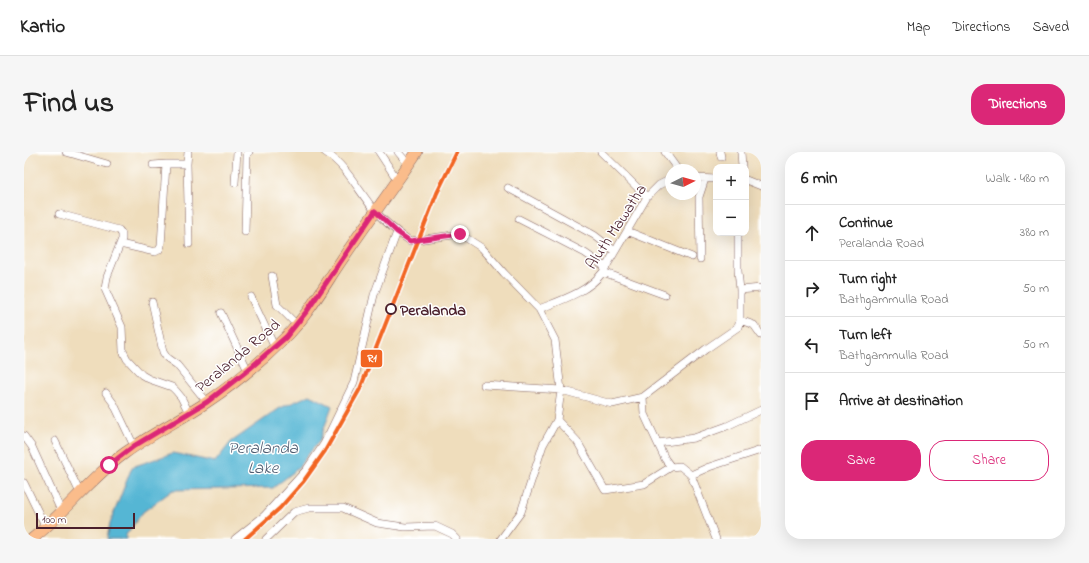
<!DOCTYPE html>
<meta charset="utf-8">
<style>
:root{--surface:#fff;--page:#f6f6f6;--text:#222;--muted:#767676;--line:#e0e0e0;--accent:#db2777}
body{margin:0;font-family:"Indie Flower",sans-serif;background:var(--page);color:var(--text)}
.controls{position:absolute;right:12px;top:12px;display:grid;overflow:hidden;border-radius:8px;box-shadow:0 4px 16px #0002}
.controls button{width:36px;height:36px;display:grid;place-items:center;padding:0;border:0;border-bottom:1px solid var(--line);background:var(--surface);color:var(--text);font:20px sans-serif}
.compass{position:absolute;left:641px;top:12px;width:36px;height:36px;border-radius:50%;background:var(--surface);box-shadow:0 4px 16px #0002;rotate:85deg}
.scale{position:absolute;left:12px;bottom:10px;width:99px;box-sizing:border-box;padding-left:4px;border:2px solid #4a1f2b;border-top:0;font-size:11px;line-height:14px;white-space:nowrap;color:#4a1f2b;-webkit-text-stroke:3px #fff;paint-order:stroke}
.stop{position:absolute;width:12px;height:12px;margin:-9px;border:3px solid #db2777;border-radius:50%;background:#fff}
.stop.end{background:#db2777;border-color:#fff;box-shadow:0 1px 4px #0008}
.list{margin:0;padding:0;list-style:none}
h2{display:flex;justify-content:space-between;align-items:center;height:52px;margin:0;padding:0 16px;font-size:17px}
h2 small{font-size:13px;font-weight:400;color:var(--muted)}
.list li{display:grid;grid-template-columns:26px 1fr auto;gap:12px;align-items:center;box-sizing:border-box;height:56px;padding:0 16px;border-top:1px solid var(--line)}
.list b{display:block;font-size:15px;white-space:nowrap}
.list p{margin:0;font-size:13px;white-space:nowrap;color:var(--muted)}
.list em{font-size:13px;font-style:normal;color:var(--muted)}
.actions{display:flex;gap:8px;padding:12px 16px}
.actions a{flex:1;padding:9px 0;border:1px solid var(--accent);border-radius:16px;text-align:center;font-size:14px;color:var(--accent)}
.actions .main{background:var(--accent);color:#fff}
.icon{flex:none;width:22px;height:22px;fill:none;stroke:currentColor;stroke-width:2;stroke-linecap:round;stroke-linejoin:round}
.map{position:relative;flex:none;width:737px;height:387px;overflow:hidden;border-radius:16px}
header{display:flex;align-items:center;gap:24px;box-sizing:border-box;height:56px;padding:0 20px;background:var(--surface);border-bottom:1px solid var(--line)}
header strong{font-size:19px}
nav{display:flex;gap:22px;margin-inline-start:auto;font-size:14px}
.intro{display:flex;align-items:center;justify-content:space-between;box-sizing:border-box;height:96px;padding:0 24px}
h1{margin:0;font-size:28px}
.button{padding:10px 18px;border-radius:16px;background:var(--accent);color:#fff;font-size:14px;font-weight:700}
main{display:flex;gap:24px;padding:0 24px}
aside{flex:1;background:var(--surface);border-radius:16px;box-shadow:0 4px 16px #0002}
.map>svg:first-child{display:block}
.water{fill:#55b6d4;stroke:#506a80}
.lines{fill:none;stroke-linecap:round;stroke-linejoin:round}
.street-casing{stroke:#84625e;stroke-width:8}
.primary-casing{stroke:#84625e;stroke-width:12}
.street{stroke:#fff;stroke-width:7}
.primary{stroke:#fabc8b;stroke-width:11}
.rail-1-casing{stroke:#fff;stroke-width:7}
.rail-1{stroke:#f26522;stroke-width:4}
.route{stroke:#db2777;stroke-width:5}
.stop-dot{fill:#fff;stroke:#4a1f2b;stroke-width:2}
.labels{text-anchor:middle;stroke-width:3;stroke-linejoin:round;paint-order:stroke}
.street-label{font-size:16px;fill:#4a1f2b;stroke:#fff}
.stop-label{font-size:16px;font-weight:bold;fill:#4a1f2b;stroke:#fff;text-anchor:start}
.water-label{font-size:17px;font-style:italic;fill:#4e5b6f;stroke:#fff}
.line-badge{stroke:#fff;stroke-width:1.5}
.badge-label{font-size:11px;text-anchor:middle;font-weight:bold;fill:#fff}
</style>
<header>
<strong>Kartio</strong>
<nav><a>Map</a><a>Directions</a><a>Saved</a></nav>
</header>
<div class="intro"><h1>Find us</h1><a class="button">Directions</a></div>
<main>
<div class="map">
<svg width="737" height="387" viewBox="0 0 737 387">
<rect width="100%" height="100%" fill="#fff"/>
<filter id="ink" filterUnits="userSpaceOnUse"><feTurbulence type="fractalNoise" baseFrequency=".025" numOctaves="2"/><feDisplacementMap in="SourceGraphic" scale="8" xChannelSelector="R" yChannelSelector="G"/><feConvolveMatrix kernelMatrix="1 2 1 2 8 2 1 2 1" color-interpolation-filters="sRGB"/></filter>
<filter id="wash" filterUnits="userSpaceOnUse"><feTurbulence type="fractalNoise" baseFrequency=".012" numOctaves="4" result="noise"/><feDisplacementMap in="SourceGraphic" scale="16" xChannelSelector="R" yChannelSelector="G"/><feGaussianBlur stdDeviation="0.9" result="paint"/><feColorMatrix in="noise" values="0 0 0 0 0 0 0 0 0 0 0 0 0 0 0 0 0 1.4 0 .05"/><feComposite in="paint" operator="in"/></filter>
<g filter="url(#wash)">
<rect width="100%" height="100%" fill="#efddbc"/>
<!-- water -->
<path class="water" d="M286,243l22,11 -12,34 -25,31 -22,17 -100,2 -30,22 -17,23v4h-19l3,-16 22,-56 41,-14 42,9 16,-20 49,-34z"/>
</g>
<g filter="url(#ink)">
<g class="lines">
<defs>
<path id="street" d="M42,0l41,12
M164,0l-1,12 2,80
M301,0c22,14 34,40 50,59 10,11 22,21 35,30l50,-7 22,14 22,25 35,36 16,31 6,50 -4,30 -14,25 -22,67 -20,27
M355,0l19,29
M374,0l11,13
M577,0l46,45
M641,0l13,18
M696,0l1,5
M717,0l1,15
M129,13l13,-1
M671,26l21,1
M722,28l15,6
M211,31l2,-31
M484,36l86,47 21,16
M35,62l60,16 3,4v5l-15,38 -2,12 17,38 1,24 4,8 15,16 7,4 23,8 4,4 5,6 8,16
M495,67l66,34 20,14
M603,79l65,26
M221,80l2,-77 2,-3
M96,92l35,8 4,-2 2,-4 5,-82h21
M676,107l-1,-62 6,-18
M579,120l62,23
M248,124l5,29 20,20
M716,138l21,-2
M227,145l24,51
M128,150l11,50 4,6 10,7 30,37
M515,157c23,-9 49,-17 64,-37l44,-75 12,-12 12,-6
M197,161l27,58
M716,168l14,5 7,10
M460,233l77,5 51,14 31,-7
M82,241l8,11 20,42
M533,268l20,21 28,49 39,-6 27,-17 9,-1 11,9 25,64
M0,284l8,11 30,66
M31,289l25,52
M634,291l36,-5 33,-12 34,-16
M647,315l-6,-8 -21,-45 -1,-17 63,-48 32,-22 2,-7v-30l-2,-19v-38
M667,323l18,-8 52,-17
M0,331l22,45
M211,387l29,-23 43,-47 17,-25 30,-62 20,-87 23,-63
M242,387l28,-27 15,-4h34l34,15 28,4 30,-1 17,8 5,5"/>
<path id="primary" d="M8,387c33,-26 58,-61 93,-86 26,-19 55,-33 82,-51 27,-18 56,-42 79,-65 22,-22 38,-51 55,-76 25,-37 51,-72 76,-109"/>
</defs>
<!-- street casing -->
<use href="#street" class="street-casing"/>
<!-- primary casing -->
<use href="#primary" class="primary-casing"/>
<!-- street -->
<use href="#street" class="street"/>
<!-- primary -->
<use href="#primary" class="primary"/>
<defs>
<path id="rail-1" d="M221,387l35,-31 23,-26 22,-31 35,-62 77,-196 20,-41"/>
</defs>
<!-- rail-1 casing -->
<use href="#rail-1" class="rail-1-casing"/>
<!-- rail-1 -->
<use href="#rail-1" class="rail-1"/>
</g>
</g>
<g class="lines" filter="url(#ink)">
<!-- route -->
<path class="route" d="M85,313l25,-19 73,-44 41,-32 38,-33 21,-26 68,-100 22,21 13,9 50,-7"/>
</g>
<!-- markers -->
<circle class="stop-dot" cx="367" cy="157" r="5"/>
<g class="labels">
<!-- street labels -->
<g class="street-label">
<text transform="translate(591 74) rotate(-57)" y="6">Aluth Mawatha</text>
<text transform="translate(213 203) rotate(-40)" y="6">Peralanda Road</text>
</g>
<!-- stop labels -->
<g class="stop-label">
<text x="376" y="163">Peralanda</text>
</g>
<!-- water labels -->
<g class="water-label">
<text x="239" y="301">Peralanda<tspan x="239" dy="20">Lake</tspan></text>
</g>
</g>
<rect class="line-badge" x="336" y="197" width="23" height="19" rx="4" fill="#f26522"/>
<g class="badge-label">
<text x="348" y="210">R1</text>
</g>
</svg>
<div class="controls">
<button>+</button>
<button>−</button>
</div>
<svg class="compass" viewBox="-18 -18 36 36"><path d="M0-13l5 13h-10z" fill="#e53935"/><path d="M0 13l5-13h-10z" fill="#767676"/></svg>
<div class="scale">100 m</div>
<div class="stop" style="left:85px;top:313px"></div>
<div class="stop end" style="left:436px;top:82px"></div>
</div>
<aside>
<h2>6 min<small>Walk · 480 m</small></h2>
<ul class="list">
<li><svg class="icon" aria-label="ahead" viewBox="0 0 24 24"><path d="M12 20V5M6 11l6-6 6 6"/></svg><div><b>Continue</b><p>Peralanda Road</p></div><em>380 m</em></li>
<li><svg class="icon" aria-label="right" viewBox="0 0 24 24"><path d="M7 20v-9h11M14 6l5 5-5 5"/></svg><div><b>Turn right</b><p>Bathgammulla Road</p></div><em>50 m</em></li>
<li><svg class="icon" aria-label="left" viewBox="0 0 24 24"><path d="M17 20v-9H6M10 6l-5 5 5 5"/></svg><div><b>Turn left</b><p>Bathgammulla Road</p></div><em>50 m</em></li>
<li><svg class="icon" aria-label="arrive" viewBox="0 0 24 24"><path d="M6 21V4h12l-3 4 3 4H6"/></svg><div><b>Arrive at destination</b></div></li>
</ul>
<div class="actions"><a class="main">Save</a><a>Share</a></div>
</aside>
</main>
